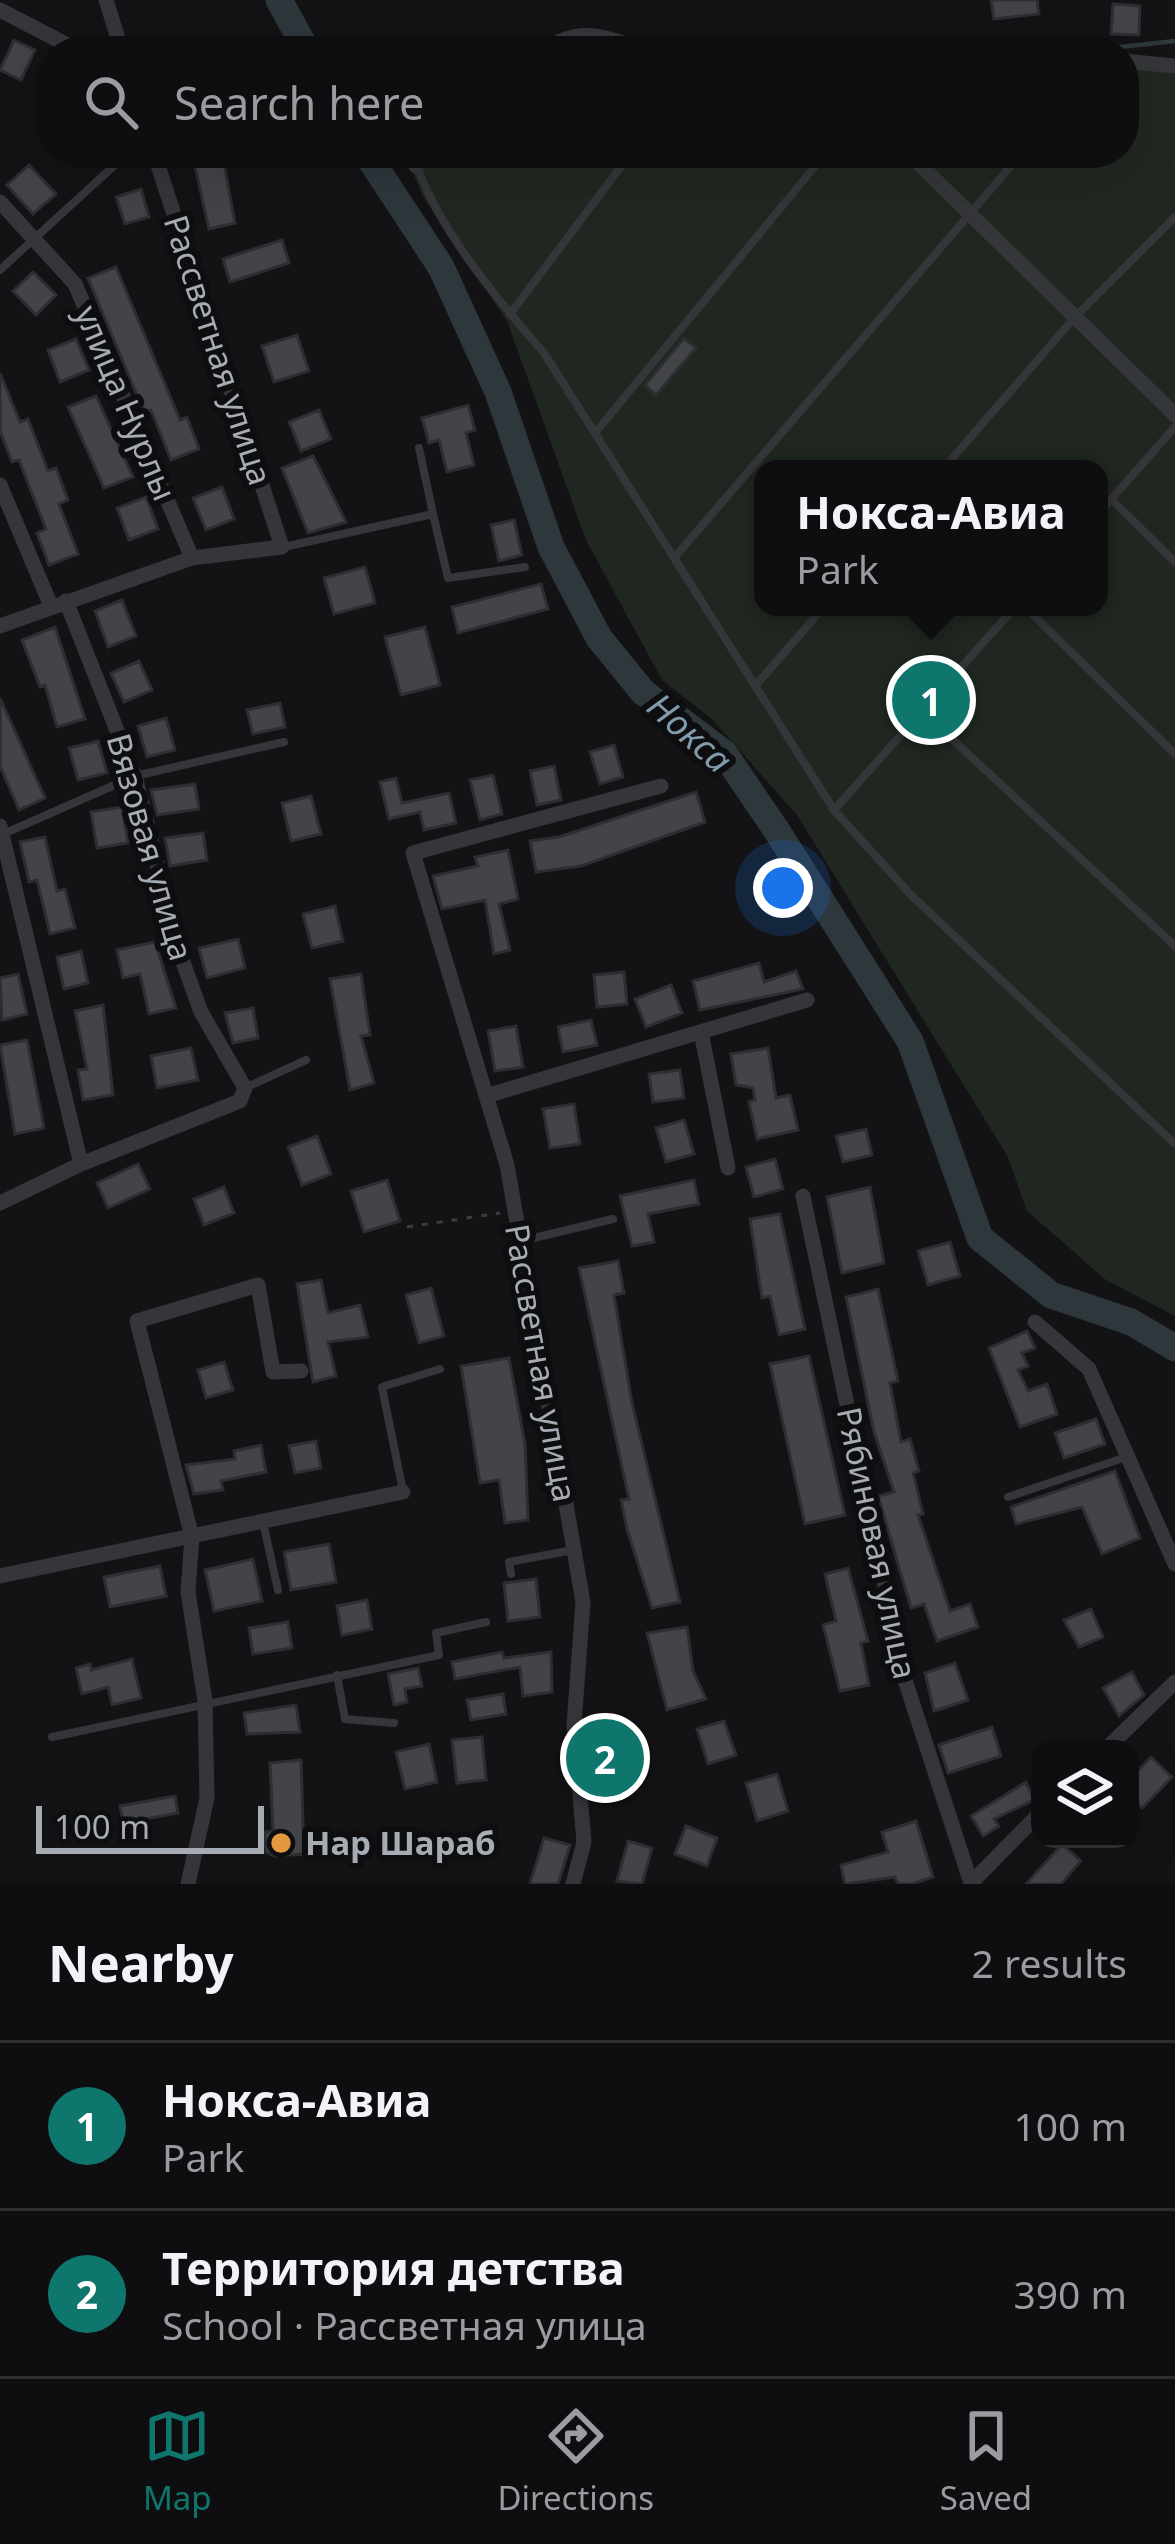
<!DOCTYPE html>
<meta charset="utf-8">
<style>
:root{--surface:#0e0e10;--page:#1c1c1e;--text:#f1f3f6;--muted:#9b9c9f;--line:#2e2e30;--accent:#0f766e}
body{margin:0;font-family:"Noto Sans",sans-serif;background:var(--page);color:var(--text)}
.controls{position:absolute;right:36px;bottom:36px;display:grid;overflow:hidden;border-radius:24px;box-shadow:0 12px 48px #0002}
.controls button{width:108px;height:108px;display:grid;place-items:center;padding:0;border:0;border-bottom:3px solid var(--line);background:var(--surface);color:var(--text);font:60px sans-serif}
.scale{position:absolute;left:36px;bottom:30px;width:228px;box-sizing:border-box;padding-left:12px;border:6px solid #a6acb4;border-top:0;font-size:33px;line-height:42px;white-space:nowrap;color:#a6acb4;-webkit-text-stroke:9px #0e0e10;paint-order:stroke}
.you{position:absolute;left:783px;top:888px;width:42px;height:42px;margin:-30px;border:9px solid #fff;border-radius:50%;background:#1a73e8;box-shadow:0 0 0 18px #1a73e833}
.badge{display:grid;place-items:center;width:78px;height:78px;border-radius:50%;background:var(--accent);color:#fff;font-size:39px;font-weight:700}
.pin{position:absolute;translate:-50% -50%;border:6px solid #fff;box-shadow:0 3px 12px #0006}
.popup{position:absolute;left:754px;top:460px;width:354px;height:156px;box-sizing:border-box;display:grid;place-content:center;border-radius:24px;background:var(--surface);filter:drop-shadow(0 3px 9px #0005);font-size:39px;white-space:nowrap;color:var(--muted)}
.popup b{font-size:45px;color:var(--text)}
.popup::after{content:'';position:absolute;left:50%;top:100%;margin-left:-24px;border:24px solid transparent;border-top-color:var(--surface)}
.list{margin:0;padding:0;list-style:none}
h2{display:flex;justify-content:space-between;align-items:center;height:156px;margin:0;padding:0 48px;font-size:51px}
h2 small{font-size:39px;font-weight:400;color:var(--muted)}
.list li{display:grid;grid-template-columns:78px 1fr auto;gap:36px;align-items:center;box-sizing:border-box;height:168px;padding:0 48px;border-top:3px solid var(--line)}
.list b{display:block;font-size:45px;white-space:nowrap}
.list p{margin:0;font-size:39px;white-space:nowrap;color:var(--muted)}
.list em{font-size:39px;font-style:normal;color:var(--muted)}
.icon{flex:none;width:66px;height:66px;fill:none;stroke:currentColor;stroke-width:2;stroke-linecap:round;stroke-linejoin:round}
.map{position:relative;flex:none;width:1175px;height:1884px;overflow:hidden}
.search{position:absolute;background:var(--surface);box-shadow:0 12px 48px #0002;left:36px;right:36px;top:36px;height:132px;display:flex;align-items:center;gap:30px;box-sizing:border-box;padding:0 42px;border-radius:48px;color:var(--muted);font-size:45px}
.sheet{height:492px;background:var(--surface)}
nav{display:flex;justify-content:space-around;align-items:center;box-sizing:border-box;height:168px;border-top:3px solid var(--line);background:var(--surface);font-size:33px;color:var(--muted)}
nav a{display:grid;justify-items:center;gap:6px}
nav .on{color:var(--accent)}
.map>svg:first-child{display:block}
.green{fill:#202720;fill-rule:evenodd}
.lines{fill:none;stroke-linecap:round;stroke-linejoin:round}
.stream{stroke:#2e373c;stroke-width:4.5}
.river{stroke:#2e373c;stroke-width:27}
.building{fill:#424448;stroke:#2d2e31;stroke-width:3}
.path{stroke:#3b3d40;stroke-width:3;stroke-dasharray:6 9;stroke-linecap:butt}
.service{stroke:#353639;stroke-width:8}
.minor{stroke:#353639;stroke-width:15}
.poi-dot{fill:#e2993e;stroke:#0e0e10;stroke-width:4.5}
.labels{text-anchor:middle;stroke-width:12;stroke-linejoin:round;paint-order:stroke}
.street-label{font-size:33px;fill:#a6acb4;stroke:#0e0e10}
.poi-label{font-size:33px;font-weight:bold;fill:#a6acb4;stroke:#0e0e10;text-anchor:start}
.water-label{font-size:36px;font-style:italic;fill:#809cac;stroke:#0e0e10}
</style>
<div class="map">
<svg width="1175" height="1884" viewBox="0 0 1175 1884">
<rect width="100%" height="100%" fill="#131315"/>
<!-- green -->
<path class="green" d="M1124,56l51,4v1256l-69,-36 -79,-69 -19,-54 -211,-342 -85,-96 -50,-39 -76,-140 -79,-219 -84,-124 -13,-31 14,-13h700zM763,469h336v138h-336z"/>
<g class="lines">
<!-- stream -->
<path class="stream" d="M1084,51l91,-10"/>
<!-- river -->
<path class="river" d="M279,0l28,51
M366,153l75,114 57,125 53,155 48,91 44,54 81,61 53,78 133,210 70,197 71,57 80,27 44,26"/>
</g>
<!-- building -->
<path class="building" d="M991,0h46l2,14 -45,5z
M1113,4l27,2 -1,29 -28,-1z
M14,40l21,10 -14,30 -21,-10z
M192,153h30l13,70 -26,6z
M29,165l27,29 -23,20 -26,-29z
M141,189l8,28 -24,7 -9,-27z
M282,240l7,23 -59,19 -7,-23z
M116,267l64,153 7,-3 12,32 -28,11 -20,-50 -7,2 -56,-134z
M33,272l23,23 -20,20 -23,-24z
M297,335l12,36 -35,11 -12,-36z
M684,338l12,10 -40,47 -11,-10z
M76,339l13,31 -29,12 -12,-32z
M0,373l20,49 8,-3 20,52 8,-3 12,32 -9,4 19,50 -29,11 -12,-32 9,-4 -27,-69 -7,2 -12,-31z
M96,396l37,81 -29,11 -36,-81z
M468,405l7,25 -9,3 8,32 -27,7 -8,-32 -10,3 -7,-25z
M319,410l12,29 -30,12 -12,-29z
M313,456l33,66 -38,11 -26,-65z
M222,487l12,32 -28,11 -13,-32z
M146,497l12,32 -29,11 -12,-32z
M514,520l8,35 -23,6 -8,-36z
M365,567l10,36 -41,11 -10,-36z
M541,584l7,25 -90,24 -6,-26z
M122,600l14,36 -28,11 -13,-36z
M55,627l30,92 -28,8 -12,-42 -5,2 -18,-47z
M425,627l15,58 -39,10 -16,-58z
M139,661l13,29 -28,12 -13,-29z
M0,698l45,100 -26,12 -19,-44z
M280,703l5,24 -32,7 -6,-24z
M166,718l9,32 -28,7 -9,-31z
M98,741l9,32 -29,7 -9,-32z
M614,745l9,32 -23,7 -10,-32z
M554,766l7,34 -24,5 -7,-34z
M493,775l9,39 -22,6 -10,-40z
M396,778l6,25 47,-10 7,30 -32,7 -4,-18 -31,7 -9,-37z
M195,784l4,25 -42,6 -6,-25z
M696,792l9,30 -124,44 -45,6 -6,-31 29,-4z
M311,796l10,38 -30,7 -9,-38z
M122,807l6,36 -31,5 -6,-36z
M203,833l4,27 -37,6 -5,-28z
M45,837l12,54 8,-2 10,39 -25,6 -13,-54 -8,2 -9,-40z
M508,850l10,49 -19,5 11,46 -16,4 -9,-54 -43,9 -9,-33 45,-10 -3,-9z
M335,906l8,35 -31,7 -9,-34z
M238,939l7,29 -38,10 -8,-30z
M155,942l21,66 -27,6 -9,-40 -17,4 -6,-28z
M81,951l7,32 -24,6 -7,-32z
M759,963l5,19 32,-11 7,18 -103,21 -7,-29z
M624,972l3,32 -30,3 -3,-32z
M18,974l9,40 -25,6 -2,-42z
M361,974l9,61 -9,1 13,47 -24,7 -20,-111z
M671,985l11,28 -36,14 -11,-28z
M103,1005l10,90 -30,5 -5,-30 9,-1 -12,-58z
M253,1008l5,30 -25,5 -8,-30z
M591,1020l6,25 -34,7 -5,-25z
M516,1026l7,41 -28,4 -7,-40z
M27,1040l17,88 -29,6 -15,-89z
M191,1048l7,32 -41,8 -6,-32z
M768,1048l8,50 14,-3 8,35 -41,9 -8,-37 6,-2 -2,-12 -17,-3 -5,-31z
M680,1070l4,28 -31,4 -4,-28z
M574,1104l6,40 -30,4 -7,-39z
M684,1120l10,34 -28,8 -10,-34z
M866,1129l6,26 -29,7 -7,-26z
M317,1136l14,38 -29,11 -14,-38z
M775,1159l8,30 -29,8 -8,-30z
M138,1164l12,25 -42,19 -11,-25z
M387,1180l13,41 -36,11 -13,-41z
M694,1180l5,24 -51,10 6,28 -22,4 -12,-50z
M224,1187l10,26 -30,12 -10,-26z
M870,1187l14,76 -42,10 -15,-76z
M780,1214l25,115 -26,6 -9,-39 -8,2 -12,-79z
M950,1242l10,34 -32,9 -10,-34z
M618,1261l6,32 -10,2 18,108 48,199 -28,6 -25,-79 -6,-29 8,-1 -50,-231z
M321,1280l7,33 32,-8 8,32 -40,5 8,34 -23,6 -16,-98z
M431,1288l13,48 -25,7 -13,-48z
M878,1289l20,92 -8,2 11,59 9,-3 9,32 -6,2 10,41 -5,1 32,96 20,-7 8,23 -41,14 -13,-37 -13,4 -33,-112 16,-4 -20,-60 -28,-135z
M1027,1331l8,17 -13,5 6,13 -10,4 10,21 19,-7 10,30 -37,13 -31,-79z
M809,1356l36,159 -40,9 -35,-160z
M509,1358l16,86 3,76 -23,3 -6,-43 -19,3 -19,-117z
M224,1362l9,28 -27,8 -8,-28z
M1096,1419l9,25 -41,14 -9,-25z
M316,1441l5,27 -26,5 -6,-27z
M261,1445l5,27 -45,9 2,9 -29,4 -8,-29 49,-6 -1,-8z
M1115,1471l25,67 -38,16 -20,-47 -66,17 -5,-17z
M329,1544l7,38 -45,8 -7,-38z
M253,1559l9,42 -48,10 -9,-41z
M160,1566l6,30 -56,11 -6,-30z
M848,1568l20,73 -7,2 8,42 -29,6 -17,-66 13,-4 -11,-47z
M536,1579l4,38 -32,4 -4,-38z
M367,1600l5,29 -30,6 -5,-29z
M1091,1609l12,28 -24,10 -15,-27z
M288,1622l4,26 -39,6 -4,-26z
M687,1627l6,44 13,28 -39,11 -20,-77z
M502,1652l2,6 47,-6 1,40 -29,4 -3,-29 -65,12 -3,-17z
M132,1659l9,39 -29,7 -4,-18 -26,7 -6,-26 14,-4 1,6z
M955,1663l13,37 -34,11 -9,-38z
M418,1668l4,18 -17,3 2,13 -13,3 -6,-31z
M1132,1672l12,23 -25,21 -16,-28z
M503,1694l3,20 -35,6 -4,-20z
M296,1705l4,27 -53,2 -3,-21z
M724,1721l12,34 -28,9 -11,-35z
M992,1727l9,29 -53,17 -9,-28z
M482,1737l4,43 -29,3 -5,-43z
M621,1740l7,52 -23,3 -7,-51z
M429,1744l8,38 -32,7 -9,-37z
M1151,1757l21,20 -30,31 -12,-12v-17z
M301,1760l3,94 -29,2 -9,-4 -1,-20 8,-1 -3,-68z
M777,1774l11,37 -31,10 -11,-38z
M1026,1782l8,18 -40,19 5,7 -16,10 -12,-20z
M175,1796l3,17 -55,10 -3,-17z
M916,1821l17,56 -21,7h-14l-3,-7 -50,7 -4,-19 47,-13 -6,-20z
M686,1826l31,12 -10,28 -32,-12z
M544,1838l26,7 -12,39h-28z
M628,1841l24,7 -10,36 -25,-3z
M1062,1844l19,17 -20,23h-35z"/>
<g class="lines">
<!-- path -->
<path class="path" d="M407,1227l93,-14"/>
<!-- service -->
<path class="service" d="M417,167c26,68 79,131 127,186l290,457 76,84 265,250
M0,270l128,-117
M510,314l121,-161
M595,433l231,-280
M419,448l14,66
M943,469l132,-152 100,-100
M1111,499l64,63
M1099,513l76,-86
M284,547l149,-33 15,64 77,-11
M675,557l347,-404
M1025,607l150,147
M756,685l68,-78
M925,714l250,232
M834,810l181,-203
M1,835l134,-59 149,-34
M247,1087l59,-27
M521,1241l92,-22
M403,1491l-21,-104 58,-18
M1008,1497l118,-40
M263,1522l15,68
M511,1574l-2,-12 64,-12
M337,1675l8,44 49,4
M52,1737l387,-82 -3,-22 50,-11"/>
<!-- minor -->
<path class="minor" d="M106,0l16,51
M0,10l79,41
M544,51c36,-27 62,-13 103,0
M1124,61l51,5
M908,153l267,262
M416,166l14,-13
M0,202l75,82 117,274
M0,485l51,121
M0,626l192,-68 90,-11 -128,-394
M0,826l81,338
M701,1032l27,136
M486,1096l321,-96
M803,1196l102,484 66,203
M0,1203l81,-39 159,-63 5,-13 -44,-76 -22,-61 -44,-175 -69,-175
M1035,1322l54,47 86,195
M0,1576l403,-84
M1106,1749l69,-67
M971,1883l69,-70
M188,1884l19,-86 -2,-97 -17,-109 4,-55 -55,-216 121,-36 15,87 28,-1
M573,1884l11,-42 -10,-117 9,-123 -76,-437 -94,-312 248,-67"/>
</g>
<!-- markers -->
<circle class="poi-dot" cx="281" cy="1843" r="12"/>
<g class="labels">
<!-- street labels -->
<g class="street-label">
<text transform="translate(218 350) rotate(72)" y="12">Рассветная улица</text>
<text transform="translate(126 403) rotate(67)" y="12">улица Нурлы</text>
<text transform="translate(150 847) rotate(74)" y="12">Вязовая улица</text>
<text transform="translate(541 1363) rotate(80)" y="12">Рассветная улица</text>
<text transform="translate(877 1543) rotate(78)" y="12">Рябиновая улица</text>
</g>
<!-- poi labels -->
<g class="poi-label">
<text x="305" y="1855">Нар Шараб</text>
</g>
<!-- water labels -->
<g class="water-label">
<text transform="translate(690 733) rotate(42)" y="13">Нокса</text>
</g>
</g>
</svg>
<div class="controls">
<button><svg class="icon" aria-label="layers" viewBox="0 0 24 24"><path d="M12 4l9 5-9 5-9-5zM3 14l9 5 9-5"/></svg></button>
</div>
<div class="scale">100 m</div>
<div class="you"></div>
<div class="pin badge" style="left:931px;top:700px">1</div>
<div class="popup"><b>Нокса-Авиа</b>Park</div>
<div class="pin badge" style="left:605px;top:1758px">2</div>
<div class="search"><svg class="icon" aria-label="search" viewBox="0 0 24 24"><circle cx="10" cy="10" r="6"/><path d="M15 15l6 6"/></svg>Search here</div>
</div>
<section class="sheet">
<h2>Nearby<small>2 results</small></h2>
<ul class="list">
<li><span class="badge">1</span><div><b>Нокса-Авиа</b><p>Park</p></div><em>100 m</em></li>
<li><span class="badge">2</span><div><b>Территория детства</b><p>School · Рассветная улица</p></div><em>390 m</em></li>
</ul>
</section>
<nav>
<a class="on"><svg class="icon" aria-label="map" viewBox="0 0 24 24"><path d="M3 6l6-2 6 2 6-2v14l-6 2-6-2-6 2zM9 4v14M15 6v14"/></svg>Map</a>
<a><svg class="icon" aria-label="directions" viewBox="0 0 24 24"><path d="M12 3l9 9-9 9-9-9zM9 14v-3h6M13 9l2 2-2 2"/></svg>Directions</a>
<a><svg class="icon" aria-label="saved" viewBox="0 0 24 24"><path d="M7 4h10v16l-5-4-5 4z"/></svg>Saved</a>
</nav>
